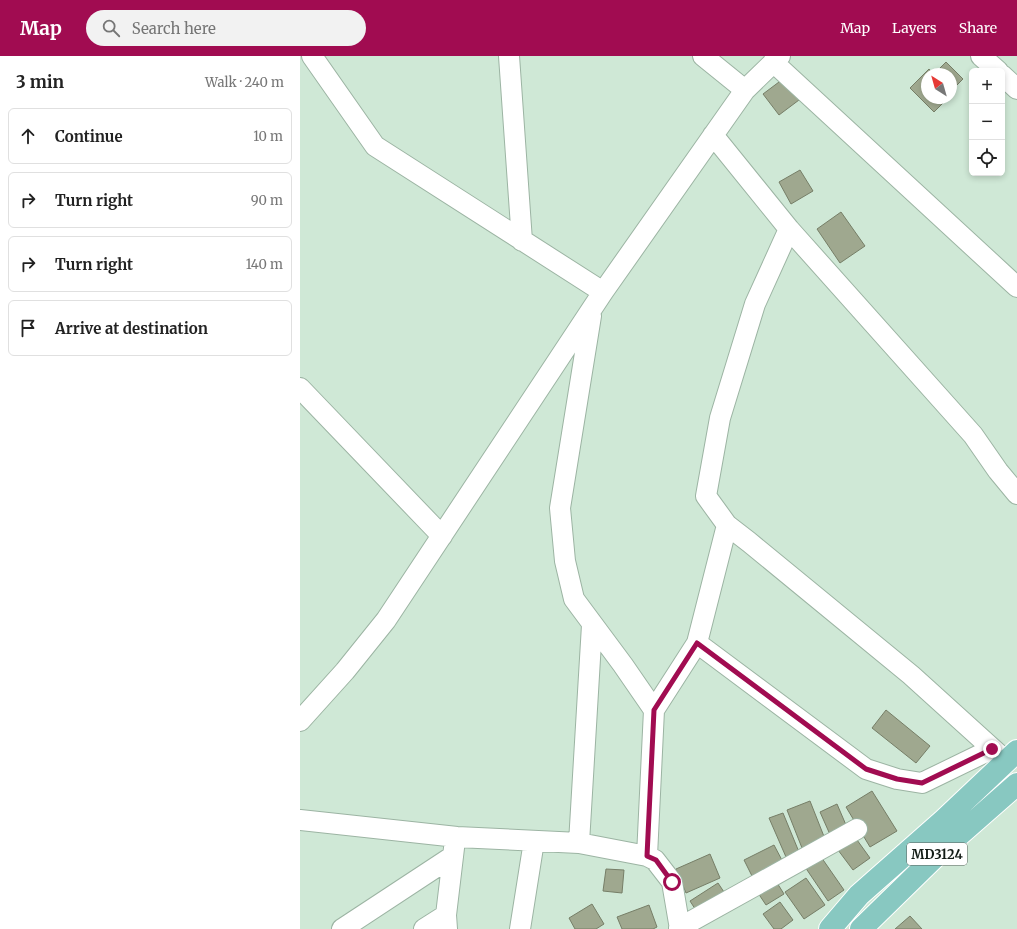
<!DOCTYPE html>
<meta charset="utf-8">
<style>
:root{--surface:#fff;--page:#f2f2f2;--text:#222;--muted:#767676;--line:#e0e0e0;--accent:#a10c51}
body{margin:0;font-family:Merriweather,serif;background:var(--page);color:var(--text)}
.controls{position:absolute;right:12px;top:12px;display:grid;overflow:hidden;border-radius:6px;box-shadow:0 2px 6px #0003}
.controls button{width:36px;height:36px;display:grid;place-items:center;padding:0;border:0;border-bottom:1px solid var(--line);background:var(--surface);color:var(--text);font:20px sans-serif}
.compass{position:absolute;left:621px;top:12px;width:36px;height:36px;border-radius:50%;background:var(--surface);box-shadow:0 2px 6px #0003;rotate:323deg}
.stop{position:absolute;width:12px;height:12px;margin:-9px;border:3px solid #a10c51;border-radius:50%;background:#fff}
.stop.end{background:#a10c51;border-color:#fff;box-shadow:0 1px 4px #0008}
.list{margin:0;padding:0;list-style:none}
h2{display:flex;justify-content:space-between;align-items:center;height:52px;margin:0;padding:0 16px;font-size:17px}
h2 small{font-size:13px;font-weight:400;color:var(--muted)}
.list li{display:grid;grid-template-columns:26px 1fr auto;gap:12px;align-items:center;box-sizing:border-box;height:56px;margin:0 8px 8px;padding:0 8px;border:1px solid var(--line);border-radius:6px}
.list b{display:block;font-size:15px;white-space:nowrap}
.list em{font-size:13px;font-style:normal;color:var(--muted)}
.icon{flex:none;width:22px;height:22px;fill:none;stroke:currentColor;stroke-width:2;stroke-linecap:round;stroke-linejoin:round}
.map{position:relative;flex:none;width:717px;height:873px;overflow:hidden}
header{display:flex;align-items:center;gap:24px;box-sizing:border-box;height:56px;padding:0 20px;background:var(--accent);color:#fff}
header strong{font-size:19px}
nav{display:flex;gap:22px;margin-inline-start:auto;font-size:14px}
.search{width:280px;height:36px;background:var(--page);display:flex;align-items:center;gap:10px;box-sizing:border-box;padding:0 14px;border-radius:22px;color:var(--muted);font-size:15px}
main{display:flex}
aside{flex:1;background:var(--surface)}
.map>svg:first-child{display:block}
.building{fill:#9fa88f;stroke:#767e67}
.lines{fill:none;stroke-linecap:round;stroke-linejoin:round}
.minor-casing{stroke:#9cb4a3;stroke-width:22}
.major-casing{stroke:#fff;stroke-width:24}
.minor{stroke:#fff;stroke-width:20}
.major{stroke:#88c8c1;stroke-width:22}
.route{stroke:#a10c51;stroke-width:5}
.labels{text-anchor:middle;stroke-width:3;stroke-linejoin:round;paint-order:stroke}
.shield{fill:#fff;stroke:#595f5b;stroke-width:1}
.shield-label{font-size:13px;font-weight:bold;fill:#121b15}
</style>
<header>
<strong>Map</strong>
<div class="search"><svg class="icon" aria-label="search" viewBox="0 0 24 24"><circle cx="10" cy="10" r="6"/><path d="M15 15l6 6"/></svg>Search here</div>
<nav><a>Map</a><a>Layers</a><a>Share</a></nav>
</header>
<main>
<aside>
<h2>3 min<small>Walk · 240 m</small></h2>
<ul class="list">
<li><svg class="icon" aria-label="ahead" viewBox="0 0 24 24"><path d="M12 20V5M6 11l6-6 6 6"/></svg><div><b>Continue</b></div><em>10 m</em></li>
<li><svg class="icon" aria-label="right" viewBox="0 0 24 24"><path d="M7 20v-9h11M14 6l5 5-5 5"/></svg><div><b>Turn right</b></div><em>90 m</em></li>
<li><svg class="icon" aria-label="right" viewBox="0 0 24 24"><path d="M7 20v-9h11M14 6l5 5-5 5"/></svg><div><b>Turn right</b></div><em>140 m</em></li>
<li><svg class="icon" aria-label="arrive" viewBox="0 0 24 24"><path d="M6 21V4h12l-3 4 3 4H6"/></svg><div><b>Arrive at destination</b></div></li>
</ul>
</aside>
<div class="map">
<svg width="717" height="873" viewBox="0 0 717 873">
<rect width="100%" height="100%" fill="#cfe8d6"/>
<!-- building -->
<path class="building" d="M646,6l17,17 -8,8 -4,-4v-9h-9l-4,-4z
M629,13l4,5h-6v24h21l-14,14 -24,-24z
M483,23l16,21 -20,15 -16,-21z
M500,114l13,21 -22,13 -12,-22z
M541,156l24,34 -25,17 -23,-34z
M586,654l44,36 -14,17 -44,-35z
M572,735l25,40 -27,16 -24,-40z
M510,745l15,38 -23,9 -15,-38z
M537,748l12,28 -17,7 -12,-27z
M483,757l16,39 -13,5 -17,-39z
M552,777l18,25 -17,12 -18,-24z
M474,789l10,19 -30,16 -10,-20z
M410,798l10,24 -34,15 -10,-24z
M519,798l25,36 -16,11 -25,-37z
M306,813l18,1 -2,23 -19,-2z
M474,822l10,16 -18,11 -10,-15z
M506,822l19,27 -21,14 -19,-27z
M418,827l10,15 -29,17 -9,-14z
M480,846l13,18 -12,9h-7l-11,-15z
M292,848l12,20 -8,5h-21l-6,-11z
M349,849l8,22 -4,2h-31l-5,-12z
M610,860l12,13h-27z"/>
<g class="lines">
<defs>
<path id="minor" d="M12,0l63,90 228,146
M209,0l13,185
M403,0l42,34
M681,0l17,15
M473,6l244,225
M702,19l15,14
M489,173l184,206 25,36 19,23
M291,260l-31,192 5,53 9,38 49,66 31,45
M0,332l142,148
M427,469l22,17 162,133 95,86
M397,587l169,126 31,10 25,4 70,-34
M0,665l45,-50 41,-51 217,-328 142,-202 35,-34
M0,764l157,17 122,6 68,13 8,4 17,22 8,47
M279,787l13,-218
M347,800l7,-146 43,-67 30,-118 -21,-29 14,-78 35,-114 34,-75 -76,-94
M379,872l178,-99
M42,873l111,-73
M124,873l22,-14
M147,873l-1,-14 8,-67
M220,873l14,-88"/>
<path id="major" d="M530,873l29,-34 85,-75 73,-69
M561,873l82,-80 74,-65"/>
</defs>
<!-- minor casing -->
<use href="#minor" class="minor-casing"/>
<!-- major casing -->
<use href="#major" class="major-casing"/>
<!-- minor -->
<use href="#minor" class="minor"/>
<!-- major -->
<use href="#major" class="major"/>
</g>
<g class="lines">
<!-- route -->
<path class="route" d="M372,826l-16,-22 -9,-4 7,-146 43,-67 169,126 31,10 25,4 70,-34"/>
</g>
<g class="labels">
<!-- shield labels -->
<rect class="shield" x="607" y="787" width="60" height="22" rx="3"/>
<g class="shield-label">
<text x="637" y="803">MD3124</text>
</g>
</g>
</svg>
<div class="controls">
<button>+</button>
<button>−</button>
<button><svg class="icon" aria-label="locate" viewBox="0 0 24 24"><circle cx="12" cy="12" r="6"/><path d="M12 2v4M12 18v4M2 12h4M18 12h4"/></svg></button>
</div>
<svg class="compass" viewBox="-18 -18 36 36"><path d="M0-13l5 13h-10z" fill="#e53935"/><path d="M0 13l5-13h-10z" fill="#767676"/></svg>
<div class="stop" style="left:372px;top:826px"></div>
<div class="stop end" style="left:692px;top:693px"></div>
</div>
</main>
